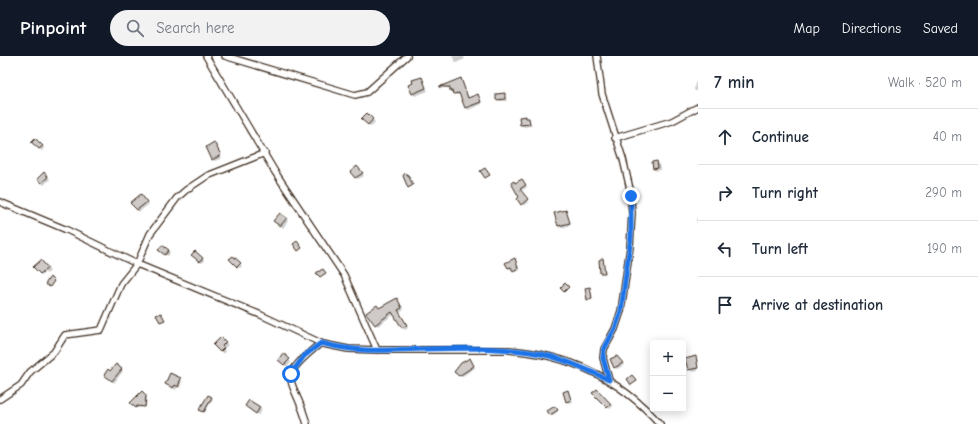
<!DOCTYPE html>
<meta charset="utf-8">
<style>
:root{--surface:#fff;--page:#f2f2f3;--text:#1f2937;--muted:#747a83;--line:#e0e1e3;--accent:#111827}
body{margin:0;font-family:"Comic Neue",sans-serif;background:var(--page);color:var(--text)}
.controls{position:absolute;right:12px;bottom:12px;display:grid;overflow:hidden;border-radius:4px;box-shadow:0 2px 10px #0003}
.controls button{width:36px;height:36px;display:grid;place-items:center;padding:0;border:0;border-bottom:1px solid var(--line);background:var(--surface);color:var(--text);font:20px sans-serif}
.stop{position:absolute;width:12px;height:12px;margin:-9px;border:3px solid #1a73e8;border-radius:50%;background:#fff}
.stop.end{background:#1a73e8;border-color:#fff;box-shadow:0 1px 4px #0008}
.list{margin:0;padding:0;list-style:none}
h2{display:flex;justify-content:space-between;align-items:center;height:52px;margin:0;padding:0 16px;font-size:17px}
h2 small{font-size:13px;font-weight:400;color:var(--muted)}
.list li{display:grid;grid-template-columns:26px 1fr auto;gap:12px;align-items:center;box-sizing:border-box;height:56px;padding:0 16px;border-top:1px solid var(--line)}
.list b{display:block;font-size:15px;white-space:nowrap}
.list em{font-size:13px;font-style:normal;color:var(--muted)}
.icon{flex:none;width:22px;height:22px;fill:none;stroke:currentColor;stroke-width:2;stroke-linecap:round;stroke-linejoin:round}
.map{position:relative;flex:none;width:698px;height:368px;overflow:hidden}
header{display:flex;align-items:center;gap:24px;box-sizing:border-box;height:56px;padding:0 20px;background:var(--accent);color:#fff}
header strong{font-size:19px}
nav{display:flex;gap:22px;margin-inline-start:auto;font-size:14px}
.search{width:280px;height:36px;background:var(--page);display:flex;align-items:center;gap:10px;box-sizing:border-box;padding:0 14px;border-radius:22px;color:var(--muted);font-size:15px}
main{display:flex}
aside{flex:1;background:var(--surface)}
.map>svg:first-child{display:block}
.shadow{fill:#0003}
.building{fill:#cfcac7;stroke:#3b2a1e}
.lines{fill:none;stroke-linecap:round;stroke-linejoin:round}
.street-casing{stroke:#3b2a1e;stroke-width:8}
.street{stroke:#fff;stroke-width:5.5}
.route{stroke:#1a73e8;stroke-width:5}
</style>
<header>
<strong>Pinpoint</strong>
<div class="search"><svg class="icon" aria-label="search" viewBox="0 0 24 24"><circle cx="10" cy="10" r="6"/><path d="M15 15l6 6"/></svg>Search here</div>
<nav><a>Map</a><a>Directions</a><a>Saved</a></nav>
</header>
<main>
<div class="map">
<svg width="698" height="368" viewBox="0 0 698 368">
<rect width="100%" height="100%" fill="#fff"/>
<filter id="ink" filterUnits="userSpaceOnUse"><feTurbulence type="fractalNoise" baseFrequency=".025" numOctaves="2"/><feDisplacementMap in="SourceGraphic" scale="8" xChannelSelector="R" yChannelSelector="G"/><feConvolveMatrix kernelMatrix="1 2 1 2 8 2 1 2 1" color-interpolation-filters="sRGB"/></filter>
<g filter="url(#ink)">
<!-- shadow -->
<path class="shadow" d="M452,0h11l2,3 -9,4z
M421,22l7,13 -13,5 -2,-2z
M461,23l8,19 9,-3 4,9 -14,6 -7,-15h-5l-5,-6 -10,-2z
M695,27h3v9l-4,-2z
M504,38l3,7h-7l-3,-2z
M367,59l8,7 -4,5 -8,-8z
M529,63l3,7 -8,1 -3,-2z
M35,83l9,9 -2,3 -10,-9z
M214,87l8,15 -7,3 -2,-2z
M657,106l2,2 1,6 -4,1 -2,-3z
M359,113l5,7 -6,3 -7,-7z
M44,117l6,6 -6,6 -6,-6z
M524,126l3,5 -6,4 8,11 -5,4 -9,-22z
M143,142l6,6 -10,8 -7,-9z
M566,155l5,14 -10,3 -3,-2z
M280,158l8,7 -5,7 -6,-5z
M698,162v7l-2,-6z
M168,195l2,2 -2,3 -7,-4z
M195,196l10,9 -3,2 -9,-8z
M233,201l9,9 -2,2 -9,-9z
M514,203l6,11 -4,2 -3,-3 -2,1 -4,-6z
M40,206l10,9 -3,3 -2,-2 -3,3 -7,-8z
M397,243l7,11 -5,3 9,15 -3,2 -2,-2 -9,-14 -16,12 -2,-2 3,-15z
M221,283l7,6 -5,4 2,2 -2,3 -8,-9z
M283,299l8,7 -4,5 -8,-7z
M618,302l6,7 -7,4 -2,-2z
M696,302l2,2v11l-6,1 -5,-12z
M471,305l4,7 -14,9 -5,-5z
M121,313l2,2 -9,12 -7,-6z
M180,322l2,3 -2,7 -3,-1 -1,3 -10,-6z
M597,334l16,16 -3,3 -16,-16z
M568,335l5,11 -4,1 -2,-2z
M142,336l5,5 -1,10 -9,1 -6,-5z
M208,340l5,3 -8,13 -4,-1z
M249,345l13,9 -3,5 -13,-9z
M555,351l3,4 -6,5 -3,-5z"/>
<!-- building -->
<path class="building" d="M422,21l4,11 -14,6 -4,-9 5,-2 -1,-3z
M461,22l7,20 10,-4 3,8 -16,6 -6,-15 -6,1 -1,-3h-2v-4h-11z
M505,37v6l-9,1v-6z
M367,57l6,6 -5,6 -7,-6z
M526,60v2h3l1,6 -10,1 -1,-8z
M35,82l8,8 -4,3 -8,-7z
M214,86l7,13 -9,5 -6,-13z
M657,105l1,7 -5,1 -1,-7z
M357,110l6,7 -8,5 -5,-6z
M485,112l5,7 -5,3 -5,-7z
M44,116l4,5 -7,6 -4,-4z
M405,117l3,2 5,10 -5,3 -5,-12z
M522,123l4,6 -6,4 8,10 -7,6 -4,-6 2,-2 -8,-14 3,-2 1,2z
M141,138l6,8 -10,8 -7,-7z
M566,154l4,13 -12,3 -4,-13z
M280,157l7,5 -7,8 -7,-5z
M297,185l5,7 -4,3 -5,-7z
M162,189l7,5 -4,5 -7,-5z
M195,195l8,7 -3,4 -9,-7z
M233,200l8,7 -4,4 -8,-8z
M515,202l3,10 -5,3 -2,-4 -3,1 -3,-5z
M603,202l2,15h-5l-1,-13z
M41,204l7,8 -8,6 -7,-7z
M323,213l3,4 -6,4 -4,-4z
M50,221l4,4 -4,6 -5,-3z
M565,227l4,4 -5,5 -4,-4z
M590,231l2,11 -5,2 -2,-12z
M397,242l5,10 -4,2 9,15 -5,3 -10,-16 -17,13 -9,-12 11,-8 2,3z
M161,257l4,7 -5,2 -4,-7z
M221,281l5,5 -4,4 2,2 -4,4 -7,-7z
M283,297l7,6 -6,6 -6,-5z
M617,300l6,7 -9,5 -4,-9z
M696,300l2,12 -10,2 -3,-11z
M470,302l4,8 -15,10 -5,-4 7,-9z
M116,308l6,5 -10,12 -8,-6 4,-6 2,2z
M170,317l11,5 -3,9 -3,-2 -2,3 -8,-4z
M632,319l5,6 -6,4 -4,-6z
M597,333l14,15 -4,4 -15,-15z
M568,334l3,10 -5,2 -3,-10z
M142,335l4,4 -1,12 -8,-1 -1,2 -6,-5z
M208,339l4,2 -8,15 -5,-2z
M249,344l11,7 -4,7 -11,-8z
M555,350l3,4 -8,5 -3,-4z"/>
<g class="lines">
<defs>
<path id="street" d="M206,0l69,116 69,103 33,75
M225,0l130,39 12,-3 40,-36
M597,0l5,38 21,65 7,30 2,24 -2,34 -9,64 -6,18 -11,20 -1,9 6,22
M615,82l57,-17 26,-14
M0,146l67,28 70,34 124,51 62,29 25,5 29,1h132c61,5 110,28 151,74
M0,343l21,-14 9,-13 24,-20 11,-17 36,-5 20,-46 16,-20 13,-30 27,-36 9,-8 21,-14 58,-23
M307,368c-13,-48 -34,-43 14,-81"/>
</defs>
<!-- street casing -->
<use href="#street" class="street-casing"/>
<!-- street -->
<use href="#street" class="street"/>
</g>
</g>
<g class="lines" filter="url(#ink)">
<!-- route -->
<path class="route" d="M291,318l13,-18 17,-13c34,10 68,7 103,6 34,-1 71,-2 106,3 28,4 54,16 79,28l-6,-22 1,-9 11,-20 6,-18 10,-74v-41"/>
</g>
</svg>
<div class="controls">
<button>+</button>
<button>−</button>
</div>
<div class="stop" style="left:291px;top:318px"></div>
<div class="stop end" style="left:631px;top:140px"></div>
</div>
<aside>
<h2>7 min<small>Walk · 520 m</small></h2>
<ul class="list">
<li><svg class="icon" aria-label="ahead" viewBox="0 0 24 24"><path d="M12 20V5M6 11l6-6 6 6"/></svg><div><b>Continue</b></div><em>40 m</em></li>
<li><svg class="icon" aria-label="right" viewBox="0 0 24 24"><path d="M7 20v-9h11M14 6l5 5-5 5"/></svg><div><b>Turn right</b></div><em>290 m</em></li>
<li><svg class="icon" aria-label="left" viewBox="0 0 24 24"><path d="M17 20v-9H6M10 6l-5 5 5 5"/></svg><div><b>Turn left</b></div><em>190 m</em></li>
<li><svg class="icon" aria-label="arrive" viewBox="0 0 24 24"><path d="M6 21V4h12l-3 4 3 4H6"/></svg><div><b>Arrive at destination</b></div></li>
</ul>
</aside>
</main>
